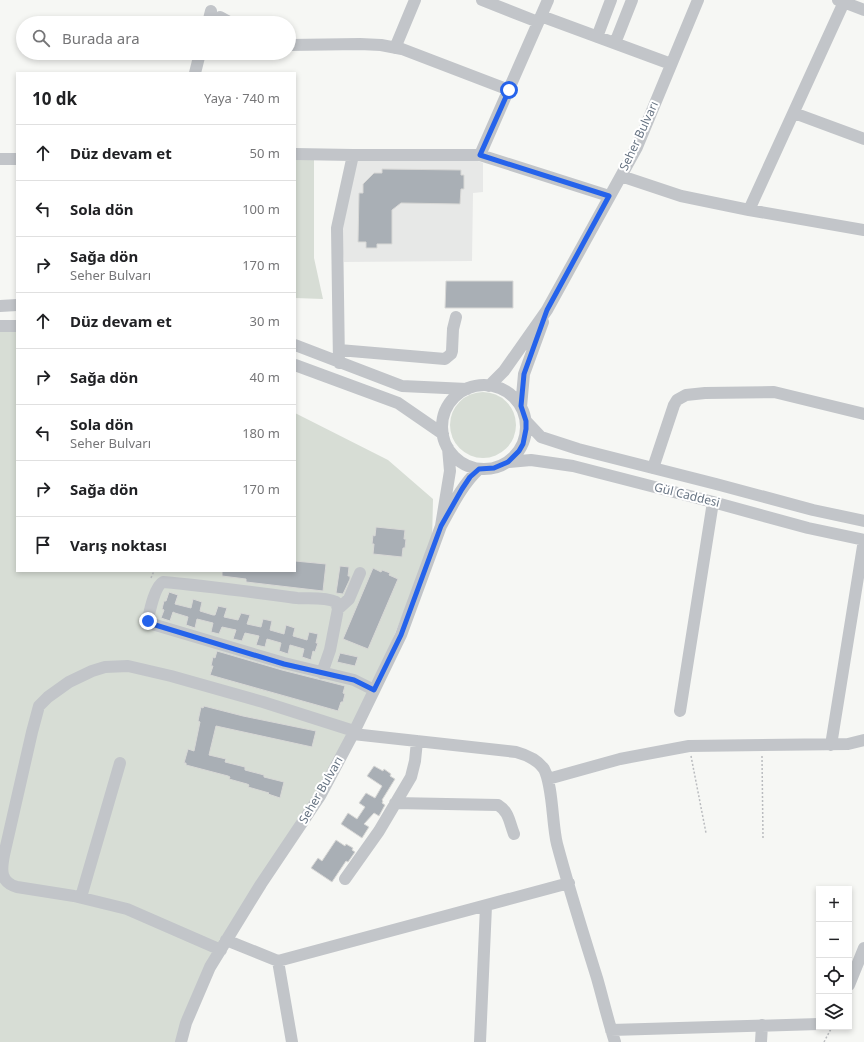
<!DOCTYPE html>
<html lang="tr">
<meta charset="utf-8">
<style>
:root{--surface:#fff;--page:#f6f6f6;--text:#202124;--muted:#757577;--line:#e0e0e0}
body{margin:0;font-family:"Noto Sans",sans-serif;background:var(--page);color:var(--text)}
.controls{position:absolute;right:12px;bottom:12px;display:grid;overflow:hidden;border-radius:0px;box-shadow:0 2px 6px #0003}
.controls button{width:36px;height:36px;display:grid;place-items:center;padding:0;border:0;border-bottom:1px solid var(--line);background:var(--surface);color:var(--text);font:20px sans-serif}
.stop{position:absolute;width:12px;height:12px;margin:-9px;border:3px solid #2563eb;border-radius:50%;background:#fff}
.stop.end{background:#2563eb;border-color:#fff;box-shadow:0 1px 4px #0008}
.list{margin:0;padding:0;list-style:none}
h2{display:flex;justify-content:space-between;align-items:center;height:52px;margin:0;padding:0 16px;font-size:17px}
h2 small{font-size:13px;font-weight:400;color:var(--muted)}
.list li{display:grid;grid-template-columns:26px 1fr auto;gap:12px;align-items:center;box-sizing:border-box;height:56px;padding:0 16px;border-top:1px solid var(--line)}
.list b{display:block;font-size:15px;white-space:nowrap}
.list p{margin:0;font-size:13px;white-space:nowrap;color:var(--muted)}
.list em{font-size:13px;font-style:normal;color:var(--muted)}
.icon{flex:none;width:22px;height:22px;fill:none;stroke:currentColor;stroke-width:2;stroke-linecap:round;stroke-linejoin:round}
.map{position:relative;flex:none;width:864px;height:1042px;overflow:hidden}
.search{position:absolute;background:var(--surface);box-shadow:0 2px 6px #0003;left:16px;top:16px;width:280px;height:44px;display:flex;align-items:center;gap:10px;box-sizing:border-box;padding:0 14px;border-radius:22px;color:var(--muted);font-size:15px}
.panel{position:absolute;background:var(--surface);box-shadow:0 2px 6px #0003;left:16px;top:72px;width:280px;height:500px;border-radius:0px}
.map>svg:first-child{display:block}
.built{fill:#e7e8e7}
.green{fill:#d7ddd5}
.building{fill:#a9afb5;stroke:#d8d8d6}
.lines{fill:none;stroke-linecap:round;stroke-linejoin:round}
.path{stroke:#babcbf;stroke-width:1.5;stroke-dasharray:2 2;stroke-linecap:butt}
.minor{stroke:#c2c5c9;stroke-width:12}
.route{stroke:#2563eb;stroke-width:5}
.labels{text-anchor:middle;stroke-width:4;stroke-linejoin:round;paint-order:stroke}
.street-label{font-size:12px;fill:#677483;stroke:#fff}
</style>
<div class="map">
<svg width="864" height="1042" viewBox="0 0 864 1042">
<rect width="100%" height="100%" fill="#f6f7f4"/>
<!-- built -->
<path class="built" d="M362,158l111,1 10,4v29l-10,1 -1,68 -128,1 -3,-26 16,-75z"/>
<!-- green -->
<path class="green" d="M295,155l19,2v101l9,41 -28,-1z
M17,331v240h278v-158l93,47 45,39 -1,44 -72,176 -140,232 -39,91h-181v-710z
M450 425a33 33 0 1 1 66 0a33 33 0 1 1-66 0Z"/>
<!-- building -->
<path class="building" d="M382,169l79,1v5h3v14h-3l-1,15 -59,-1 -9,7v34h-15v4h-11v-6h-8l1,-49h4v-9l11,-11h8z
M446,281h67v27h-68z
M376,527l29,3 -1,9h2l-1,9h-2l-1,9 -29,-3 1,-10h-2l1,-9 2,1z
M295,561l31,3 -3,27 -77,-9v-3l-24,-3v-5h73z
M340,566l9,1 -1,9h2v3l-7,15 -7,-1z
M373,568l8,4 1,-2 8,3 -1,2 9,4 -30,70 -25,-10z
M169,592l9,3 -3,9 16,4 2,-9 9,3 -2,9 13,4h2l3,-9 9,2 -3,9 14,3 3,-7 9,2 -3,9 14,3 2,-8 9,2 -2,9 14,4 2,-9 9,3 -2,8 14,4 2,-8 9,2 -2,9h2l-3,9 -2,-1 -2,9 -9,-3 2,-8 -14,-4 -2,9 -9,-3 2,-8 -14,-4 -2,8 -9,-2 3,-9 -14,-3 -3,8 -9,-2 3,-9 -14,-3 -3,7 -8,-2 2,-9 -16,-4 -2,9 -9,-3 2,-8 -13,-4 -2,-1 -3,9 -9,-3 3,-8 -2,-1 2,-8h2z
M217,651l65,19 63,16 -2,7 2,1 -2,8h-2l-3,9 -128,-36 3,-9h-2l2,-9 2,1z
M340,653l18,4 -3,9 -18,-4z
M204,706l39,10 73,15 -4,16 -96,-21 -7,29 17,4 -1,3 20,5v3l19,5v2l20,5 -4,16 -12,-4 1,-1 -21,-6 1,-2 -2,-1 -18,-5 1,-2 -2,-1 -42,-11v-2h-2l4,-14 6,2 6,-29 -2,-1 3,-14 2,1z
M374,766l9,5 1,-2 7,5 -1,2 5,3 -13,21 1,1 -1,2 3,2 -6,11 -5,-3 -10,11 5,3 -7,11 -21,-14 7,-11 9,6 8,-12 -6,-4 7,-10 9,5 7,-12 -15,-10z
M336,840l9,6 1,-2 7,4 -1,2 3,2 -7,10 -2,-1 -14,21 -21,-14 7,-10 4,3z"/>
<g class="lines">
<!-- path -->
<path class="path" d="M151,578l3,-7
M691,756l15,77
M762,756l1,82
M824,1042l8,-15"/>
<!-- minor -->
<path class="minor" d="M482,0l56,22
M838,0l26,10
M844,2l-95,208 115,20
M541,16l130,48
M220,17l11,6
M208,23l3,-12
M597,37l14,-37
M615,43l17,-43
M289,45l71,-1 21,1 21,4 107,41
M395,48l20,-48
M195,73l5,-20
M794,113l70,26
M295,154l58,1
M480,155l68,-155
M0,159h17
M621,176l60,20 68,14
M0,306l17,-1
M0,326h17
M295,345l107,41 65,3
M339,350l106,9 6,-5 1,-3 1,-22 3,-12
M339,363l-2,-135 16,-73h127l129,41
M295,365l103,38 45,31
M442 427a42 42 0 1 1 84 0a42 42 0 1 1-84 0Z
M489,386l15,-15 43,-61 90,-163 61,-147
M521,407l3,-33 19,-52
M526,421l15,16 37,12 138,35 97,26 51,11
M448,448l2,23 -9,55c11,-20 21,-41 38,-57
M509,462l22,-2 42,6 140,36 95,26 56,12
M653,468l21,-63 3,-5 9,-5 19,-2 69,-1 90,22
M338,609l11,-10 11,-26
M322,673l8,-23 8,-41 -2,-7c-11,-5 -27,-3 -39,-4 -45,-6 -89,-12 -134,-16 -8,4 -13,28 -15,37l4,5 132,39 70,17 20,10
M680,711l33,-209
M353,734l163,18c11,3 21,7 28,17 9,17 8,55 13,75 12,45 26,89 40,134 6,21 11,43 18,64
M831,745l33,-205
M548,779l72,-20 69,-13 159,-2 16,-4
M395,803l103,2c11,7 11,16 16,29
M345,879l34,-48 32,-54 4,-16 2,-20
M81,897l39,-134
M226,940l52,21 291,-78
M221,950l-94,-41 -53,-13 -57,-9c-17,-5 -16,-17 -13,-32l28,-123 7,-26 9,-9 21,-15 23,-11 13,-4 23,-1 43,10 92,26 91,29
M278,961l14,81
M849,985l15,-37
M611,1030l208,-6
M181,1042l5,-19 24,-56 51,-83 59,-88 33,-62 48,-99 40,-109
M480,1042l6,-136
M761,1042l1,-17"/>
</g>
<g class="lines">
<!-- route -->
<path class="route" d="M148,621l4,3 132,40 70,16 20,10 27,-55 40,-109 21,-37 8,-12 9,-8 15,-1 14,-6 11,-11 4,-7 3,-15v-8l-5,-15 3,-32 23,-64 62,-114 -129,-41 29,-65"/>
</g>
<g class="labels">
<!-- street labels -->
<g class="street-label">
<text transform="translate(639 136) rotate(-65)" y="4">Seher Bulvarı</text>
<text transform="translate(687 495) rotate(14)" y="4">Gül Caddesi</text>
<text transform="translate(321 790) rotate(-60)" y="4">Seher Bulvarı</text>
</g>
</g>
</svg>
<div class="controls">
<button>+</button>
<button>−</button>
<button><svg class="icon" aria-label="locate" viewBox="0 0 24 24"><circle cx="12" cy="12" r="6"/><path d="M12 2v4M12 18v4M2 12h4M18 12h4"/></svg></button>
<button><svg class="icon" aria-label="layers" viewBox="0 0 24 24"><path d="M12 4l9 5-9 5-9-5zM3 14l9 5 9-5"/></svg></button>
</div>
<div class="stop" style="left:509px;top:90px"></div>
<div class="stop end" style="left:148px;top:621px"></div>
<div class="search"><svg class="icon" aria-label="search" viewBox="0 0 24 24"><circle cx="10" cy="10" r="6"/><path d="M15 15l6 6"/></svg>Burada ara</div>
<section class="panel">
<h2>10 dk<small>Yaya · 740 m</small></h2>
<ul class="list">
<li><svg class="icon" aria-label="ahead" viewBox="0 0 24 24"><path d="M12 20V5M6 11l6-6 6 6"/></svg><div><b>Düz devam et</b></div><em>50 m</em></li>
<li><svg class="icon" aria-label="left" viewBox="0 0 24 24"><path d="M17 20v-9H6M10 6l-5 5 5 5"/></svg><div><b>Sola dön</b></div><em>100 m</em></li>
<li><svg class="icon" aria-label="right" viewBox="0 0 24 24"><path d="M7 20v-9h11M14 6l5 5-5 5"/></svg><div><b>Sağa dön</b><p>Seher Bulvarı</p></div><em>170 m</em></li>
<li><svg class="icon" aria-label="ahead" viewBox="0 0 24 24"><path d="M12 20V5M6 11l6-6 6 6"/></svg><div><b>Düz devam et</b></div><em>30 m</em></li>
<li><svg class="icon" aria-label="right" viewBox="0 0 24 24"><path d="M7 20v-9h11M14 6l5 5-5 5"/></svg><div><b>Sağa dön</b></div><em>40 m</em></li>
<li><svg class="icon" aria-label="left" viewBox="0 0 24 24"><path d="M17 20v-9H6M10 6l-5 5 5 5"/></svg><div><b>Sola dön</b><p>Seher Bulvarı</p></div><em>180 m</em></li>
<li><svg class="icon" aria-label="right" viewBox="0 0 24 24"><path d="M7 20v-9h11M14 6l5 5-5 5"/></svg><div><b>Sağa dön</b></div><em>170 m</em></li>
<li><svg class="icon" aria-label="arrive" viewBox="0 0 24 24"><path d="M6 21V4h12l-3 4 3 4H6"/></svg><div><b>Varış noktası</b></div></li>
</ul>
</section>
</div>
